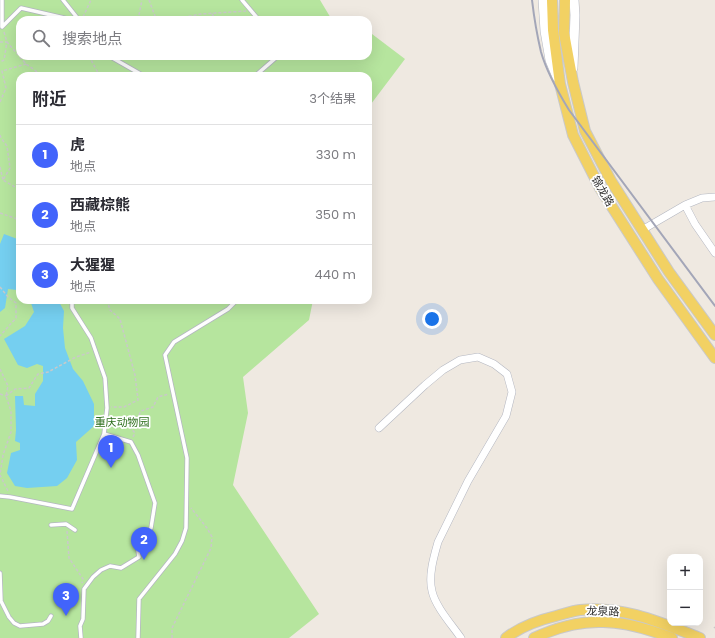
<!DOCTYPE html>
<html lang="zh">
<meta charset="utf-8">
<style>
:root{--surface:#fff;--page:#f2f2f3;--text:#2b2b33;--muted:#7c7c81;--line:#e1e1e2;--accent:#4264fb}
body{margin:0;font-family:Poppins,"Noto Sans SC",sans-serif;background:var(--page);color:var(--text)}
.controls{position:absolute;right:12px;bottom:12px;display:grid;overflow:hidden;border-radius:8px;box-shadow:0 4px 16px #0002}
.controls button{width:36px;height:36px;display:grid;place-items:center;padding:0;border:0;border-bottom:1px solid var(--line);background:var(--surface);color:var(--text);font:20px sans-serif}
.you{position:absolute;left:432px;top:319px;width:14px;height:14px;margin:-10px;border:3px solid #fff;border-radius:50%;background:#1a73e8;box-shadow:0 0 0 6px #1a73e833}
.badge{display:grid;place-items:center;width:26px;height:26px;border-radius:50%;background:var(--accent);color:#fff;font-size:13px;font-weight:700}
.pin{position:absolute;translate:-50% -33px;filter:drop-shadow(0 1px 2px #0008)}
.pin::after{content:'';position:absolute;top:21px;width:14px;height:12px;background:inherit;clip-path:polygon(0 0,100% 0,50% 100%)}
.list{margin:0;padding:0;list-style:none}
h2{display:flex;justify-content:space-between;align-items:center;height:52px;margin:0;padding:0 16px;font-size:17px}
h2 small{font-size:13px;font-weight:400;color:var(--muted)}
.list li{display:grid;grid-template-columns:26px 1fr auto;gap:12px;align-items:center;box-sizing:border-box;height:60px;padding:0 16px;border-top:1px solid var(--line)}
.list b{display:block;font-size:15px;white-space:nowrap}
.list p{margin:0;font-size:13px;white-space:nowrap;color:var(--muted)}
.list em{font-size:13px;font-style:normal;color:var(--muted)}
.icon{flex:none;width:22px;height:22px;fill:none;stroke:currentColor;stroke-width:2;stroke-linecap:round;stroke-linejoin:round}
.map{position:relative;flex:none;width:715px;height:638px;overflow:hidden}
.search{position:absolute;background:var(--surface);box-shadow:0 4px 16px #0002;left:16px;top:16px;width:356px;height:44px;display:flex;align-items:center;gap:10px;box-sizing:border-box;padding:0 14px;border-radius:12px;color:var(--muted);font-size:15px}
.panel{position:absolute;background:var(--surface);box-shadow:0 4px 16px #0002;left:16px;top:72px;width:356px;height:232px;border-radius:12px}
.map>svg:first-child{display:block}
.green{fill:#b6e59e}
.water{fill:#75cff0}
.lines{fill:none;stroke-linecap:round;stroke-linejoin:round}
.lane-casing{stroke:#b4b7c1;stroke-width:5}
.street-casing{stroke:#b4b7c1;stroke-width:8}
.secondary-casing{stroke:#b4b7c1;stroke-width:10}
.primary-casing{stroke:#c9c9c9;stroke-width:12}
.path{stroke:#c9c9c9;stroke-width:1.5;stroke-dasharray:3 2;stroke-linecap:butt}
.lane{stroke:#fff;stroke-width:3.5}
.street{stroke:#fff;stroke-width:7}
.secondary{stroke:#fff;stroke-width:9}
.primary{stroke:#f2d163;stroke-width:10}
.rail{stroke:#a3a6b8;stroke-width:2}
.labels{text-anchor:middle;stroke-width:3.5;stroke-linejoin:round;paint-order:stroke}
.street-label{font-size:11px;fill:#2e2e2e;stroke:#fff}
.park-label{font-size:11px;fill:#2c6e1b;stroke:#fff}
</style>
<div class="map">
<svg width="715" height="638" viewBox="0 0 715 638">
<rect width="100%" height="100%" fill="#efe9e1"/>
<!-- green -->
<path class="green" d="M0,0h320l12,20h-312v36h348v-22h4l33,25 -37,49v-32h-348v224h293l-4,20 -66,57 5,36 -15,72 86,129 -30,24h-289z"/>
<!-- water -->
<path class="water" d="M4,234l16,6v53l-3,-3 -9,-1 -3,19 -5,4v-68z
M30,300h28l6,11 -1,17 2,20 8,21 10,12 11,23v22l-18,16 1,18 -10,18 -10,8 -30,2 -12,-2 -8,-13 4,-20 9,-3v-7l-5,-2 1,-11 -1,-34h8l1,9 11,1v-12l8,-13v-15l-6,-2 -10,4 -9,-3 -14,-26 21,-13 9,-14z"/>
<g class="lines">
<defs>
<path id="lane" d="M2,0v27l19,-19 52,12
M63,0l16,20
M242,0l17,20
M109,56l35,20
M255,76l23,-20
M0,496l10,1 62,12 32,-75 3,-26 -2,-30 -14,-40 -19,-30v-8
M51,525l15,-1 9,6
M0,573l1,28 8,16 5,6 6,3 23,-2 5,-3 3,-5
M81,638l-1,-12 3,-7 1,-30 9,-12 8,-7 9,-4 11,2 18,-11 -2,-13 14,-16 4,-25 -17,-48 -7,-13 -27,-8
M138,638l1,-39 36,-45 7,-13 4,-13 1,-70 -22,-103 9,-13 54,-33 9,-9"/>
<path id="street" d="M685,205l10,19 20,29
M642,230l43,-25 17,-7 13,-1
M379,428l46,-43 18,-15 17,-10 18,-3 16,7 13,10 5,18 -6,24 -38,65 -30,61c-4,14 -10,34 -6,49 3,15 20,34 29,47"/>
<path id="secondary" d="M543,0l2,31 5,29 7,17
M573,68l2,-53 -1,-15"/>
<path id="primary" d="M552,0l1,30 7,54 13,51 27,53 58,91 57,79
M565,0l-1,33 9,49 12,49 26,50 58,91 46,63
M506,638c14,-11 33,-18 50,-22 8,-2 16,-5 24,-6 42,-5 82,13 120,28
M534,638c21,-10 45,-17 69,-16 23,0 48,8 69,16"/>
</defs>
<!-- lane casing -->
<use href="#lane" class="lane-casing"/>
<!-- street casing -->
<use href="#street" class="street-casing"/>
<!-- secondary casing -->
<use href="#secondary" class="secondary-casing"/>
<!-- primary casing -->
<use href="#primary" class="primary-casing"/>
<!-- path -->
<path class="path" d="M149,0l6,16 5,4
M212,14l4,6
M83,17l8,-17
M138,20l4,-20
M169,20l32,-6 45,-3
M4,32l3,10 19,22 17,12
M0,42h7l-3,18 -4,2
M89,56l8,15 4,5
M193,56h8
M0,102l6,-14 -4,-17 24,-7
M0,135l1,3 6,8 3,22 -7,12 17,10
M0,167l3,13
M0,213l20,7
M0,287l8,10 8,6v15l-16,18
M107,300l3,10 10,9 15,56 3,25 -14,7h-13
M0,369l8,17 -2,10 5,15v21l-8,23 -3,20 8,16
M0,394l6,2
M6,396l9,-7 14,-1 9,-14 10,-2 28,-15 15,-5
M133,437l2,-4 -7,-8 10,-8 3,-6 12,-4 5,-10 11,-3
M67,531l2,27 14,21 -1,4
M714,627l1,1
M172,638v-10l39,-80 1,-11 -5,-9 -16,-20"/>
<!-- lane -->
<use href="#lane" class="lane"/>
<!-- street -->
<use href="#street" class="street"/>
<!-- secondary -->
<use href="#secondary" class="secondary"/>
<!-- primary -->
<use href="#primary" class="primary"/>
<!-- rail -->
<path class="rail" d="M532,0c2,17 5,35 9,52 6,21 17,40 28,58l146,196"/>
</g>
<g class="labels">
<!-- street labels -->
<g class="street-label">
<text transform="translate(603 191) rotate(60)" y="4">锦龙路</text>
<text transform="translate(603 611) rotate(2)" y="4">龙泉路</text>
</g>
<!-- park labels -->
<g class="park-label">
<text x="122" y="426">重庆动物园</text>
</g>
</g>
</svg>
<div class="controls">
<button>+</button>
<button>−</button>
</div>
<div class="you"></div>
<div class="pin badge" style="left:111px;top:468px">1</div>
<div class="pin badge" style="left:144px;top:560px">2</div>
<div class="pin badge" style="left:66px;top:616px">3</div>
<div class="search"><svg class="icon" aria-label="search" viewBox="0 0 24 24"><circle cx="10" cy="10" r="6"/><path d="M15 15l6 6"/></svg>搜索地点</div>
<section class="panel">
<h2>附近<small>3个结果</small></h2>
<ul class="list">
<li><span class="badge">1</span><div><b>虎</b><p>地点</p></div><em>330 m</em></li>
<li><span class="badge">2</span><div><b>西藏棕熊</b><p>地点</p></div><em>350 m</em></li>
<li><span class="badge">3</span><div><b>大猩猩</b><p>地点</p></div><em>440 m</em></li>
</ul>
</section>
</div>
